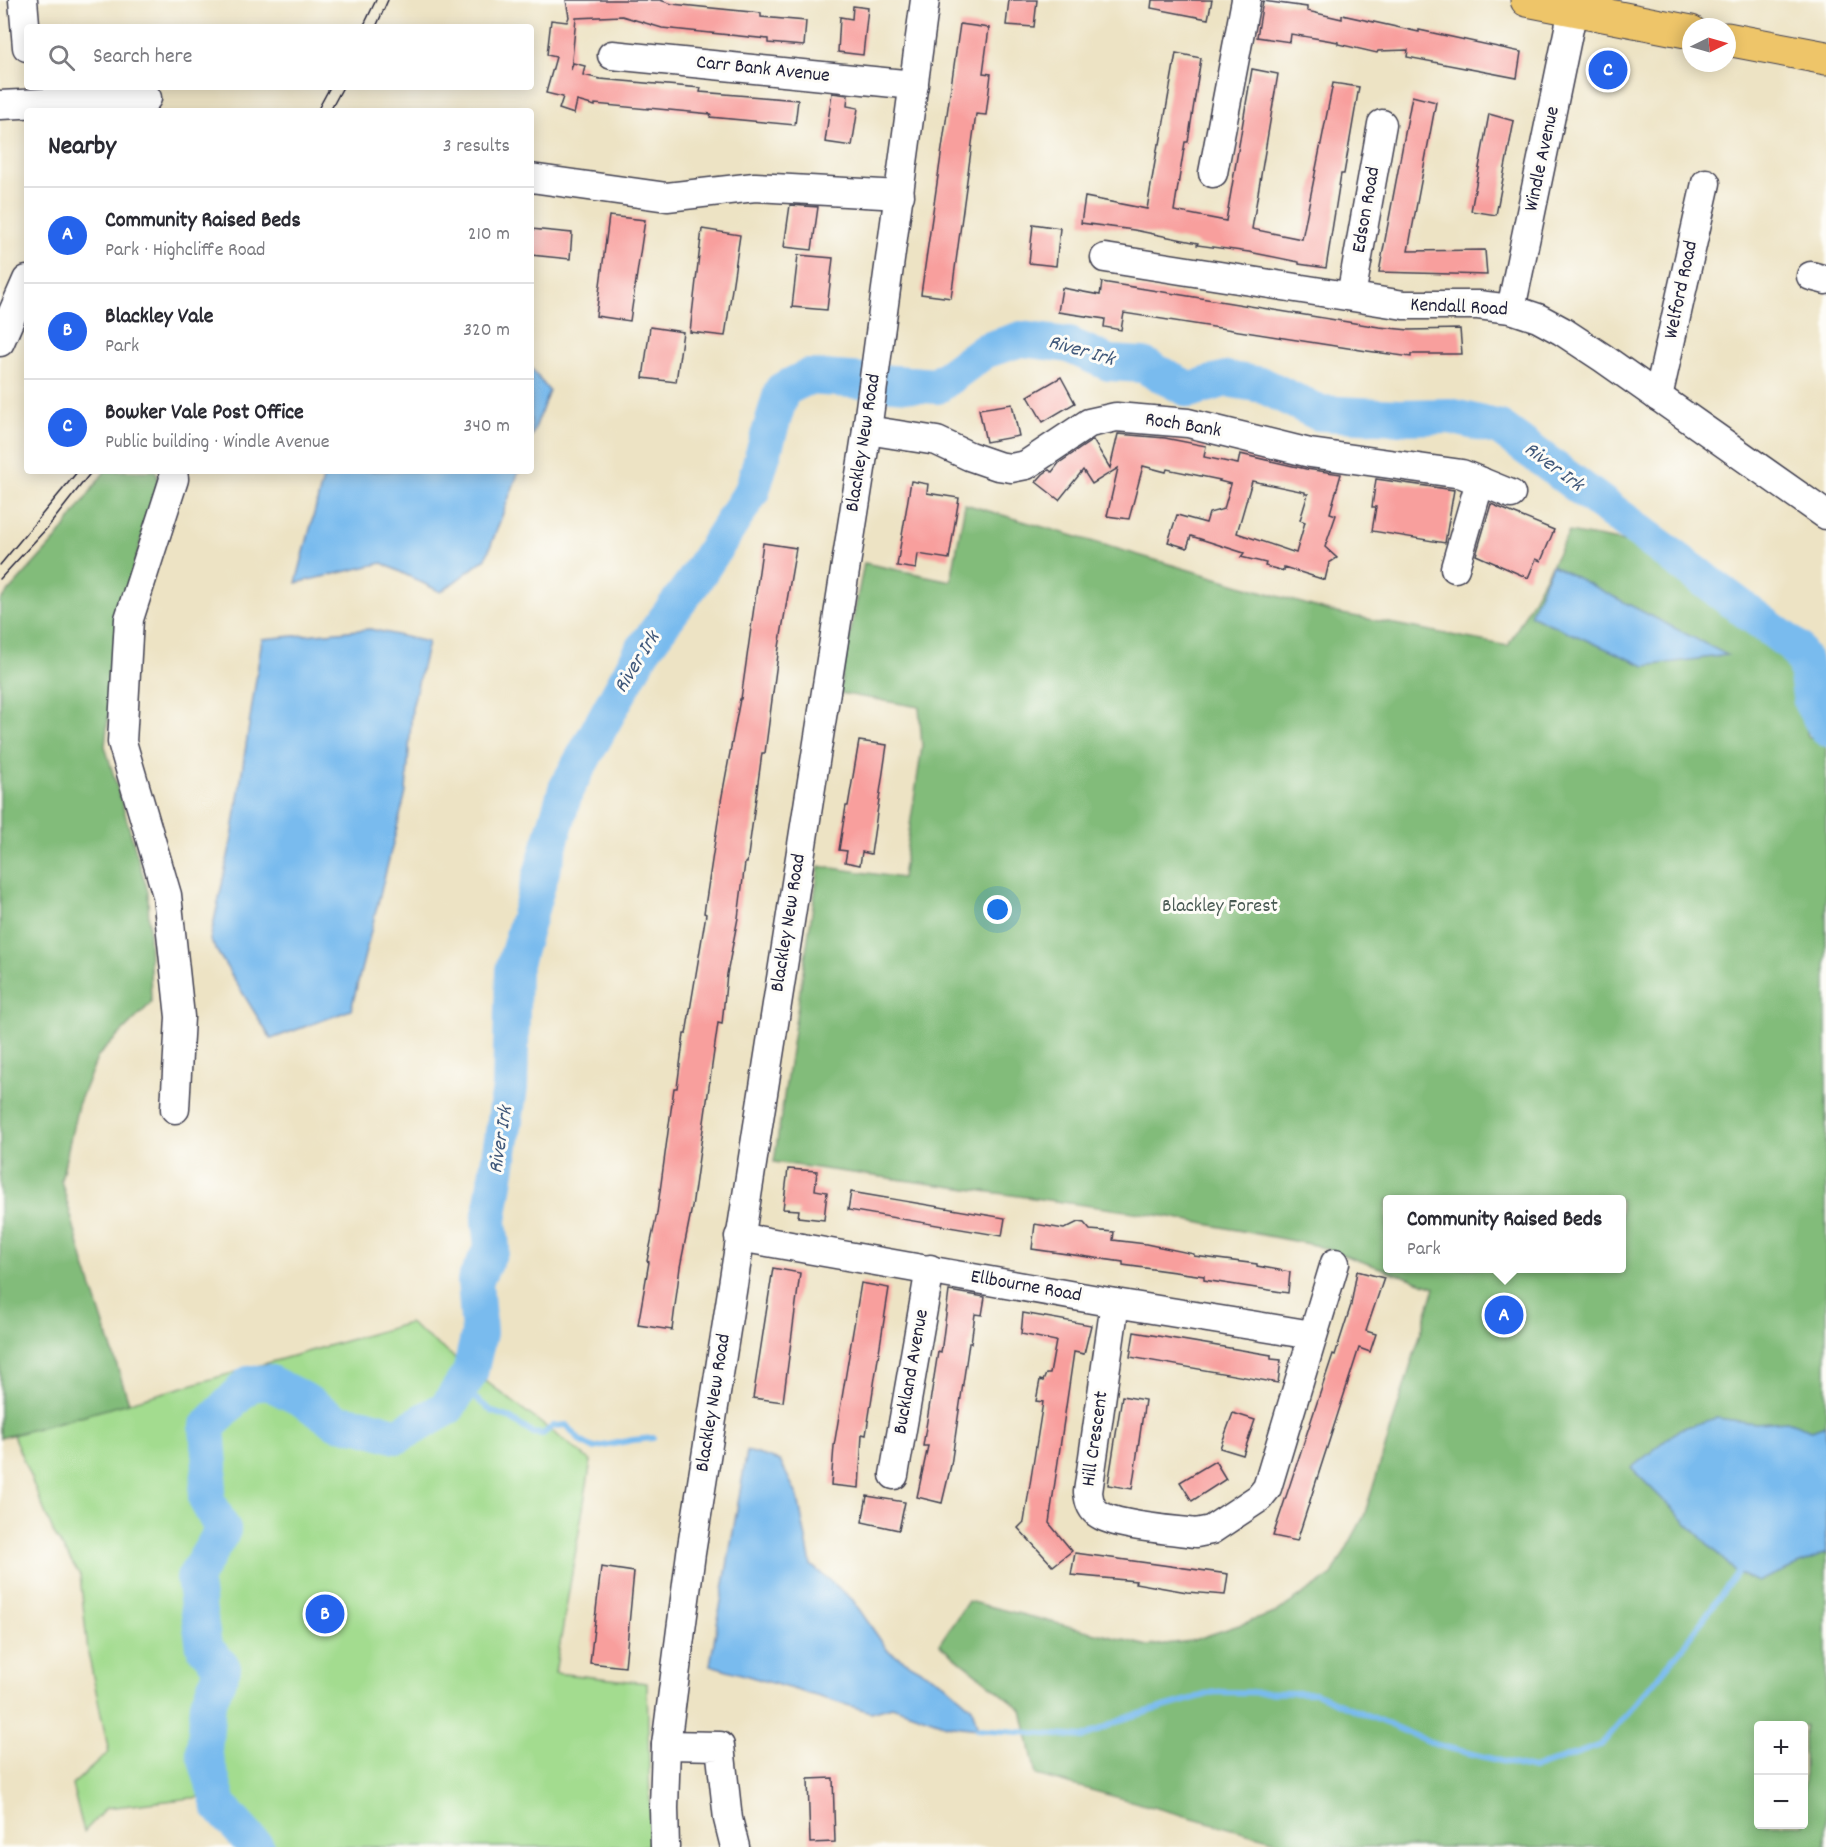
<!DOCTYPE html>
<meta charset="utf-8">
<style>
:root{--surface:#fff;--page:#f2f2f3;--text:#2b2b33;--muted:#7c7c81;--line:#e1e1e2;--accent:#2563eb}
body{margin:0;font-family:Dekko,sans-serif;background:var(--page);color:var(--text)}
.controls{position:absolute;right:18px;bottom:18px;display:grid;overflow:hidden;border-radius:6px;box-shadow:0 3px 15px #0003}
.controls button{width:54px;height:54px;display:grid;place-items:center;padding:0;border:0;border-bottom:2px solid var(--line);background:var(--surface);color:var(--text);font:30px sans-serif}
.compass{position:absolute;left:1682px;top:18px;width:54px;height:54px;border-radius:50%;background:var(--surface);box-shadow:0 3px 15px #0003;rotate:85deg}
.you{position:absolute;left:998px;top:910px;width:21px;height:21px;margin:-15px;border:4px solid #fff;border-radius:50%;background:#1a73e8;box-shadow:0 0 0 9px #1a73e833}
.badge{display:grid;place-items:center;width:39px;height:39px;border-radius:50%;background:var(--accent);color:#fff;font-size:20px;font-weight:700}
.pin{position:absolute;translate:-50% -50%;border:3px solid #fff;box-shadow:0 2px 6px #0006}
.popup{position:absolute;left:1383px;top:1195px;width:243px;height:78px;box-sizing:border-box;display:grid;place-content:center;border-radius:6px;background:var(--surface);filter:drop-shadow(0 2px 4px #0005);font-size:20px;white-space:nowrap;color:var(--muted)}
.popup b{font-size:22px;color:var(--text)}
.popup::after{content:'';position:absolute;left:50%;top:100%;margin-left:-12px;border:12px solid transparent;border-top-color:var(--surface)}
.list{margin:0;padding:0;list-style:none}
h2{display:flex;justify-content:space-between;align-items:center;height:78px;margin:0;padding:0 24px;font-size:26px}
h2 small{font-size:20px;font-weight:400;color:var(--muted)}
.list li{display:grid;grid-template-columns:39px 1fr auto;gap:18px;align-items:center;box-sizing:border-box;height:96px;padding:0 24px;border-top:2px solid var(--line)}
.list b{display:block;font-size:22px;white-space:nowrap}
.list p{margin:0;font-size:20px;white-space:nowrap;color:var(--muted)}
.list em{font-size:20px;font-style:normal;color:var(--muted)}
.icon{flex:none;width:33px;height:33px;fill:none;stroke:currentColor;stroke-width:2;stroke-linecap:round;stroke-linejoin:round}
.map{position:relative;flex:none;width:1826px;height:1847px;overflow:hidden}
.search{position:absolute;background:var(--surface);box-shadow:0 3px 15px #0003;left:24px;top:24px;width:510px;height:66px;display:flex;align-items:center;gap:15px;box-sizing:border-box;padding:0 21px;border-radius:6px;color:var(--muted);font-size:22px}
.panel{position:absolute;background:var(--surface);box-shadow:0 3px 15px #0003;left:24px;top:108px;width:510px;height:366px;border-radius:6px}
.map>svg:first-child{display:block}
.green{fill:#a3dc8f;stroke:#627f65;stroke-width:1.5}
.forest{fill:#82bc7a;stroke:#526f5a;stroke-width:1.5;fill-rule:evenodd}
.water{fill:#79bbee;stroke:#4e6e94;stroke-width:1.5}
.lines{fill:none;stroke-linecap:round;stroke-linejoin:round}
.stream{stroke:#79bbee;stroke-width:6}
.river{stroke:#79bbee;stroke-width:36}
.building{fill:#f89f9d;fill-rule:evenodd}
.minor-casing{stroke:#403f50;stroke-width:31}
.highway-casing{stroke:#403f50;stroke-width:35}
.minor{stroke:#fff;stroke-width:28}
.highway{stroke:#eec569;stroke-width:33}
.tram{stroke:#22223b;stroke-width:1.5}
.labels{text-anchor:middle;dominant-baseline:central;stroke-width:6;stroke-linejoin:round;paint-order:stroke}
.street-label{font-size:20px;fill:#22223b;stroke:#fdfcf7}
.park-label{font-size:20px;fill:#495a54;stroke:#fdfcf7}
.water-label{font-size:21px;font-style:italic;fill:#40587a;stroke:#fdfcf7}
</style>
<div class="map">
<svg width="1826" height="1847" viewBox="0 0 1826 1847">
<rect width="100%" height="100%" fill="#fdfcf7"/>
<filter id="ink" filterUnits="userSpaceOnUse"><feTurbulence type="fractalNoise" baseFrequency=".0167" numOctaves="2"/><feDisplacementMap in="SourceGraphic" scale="12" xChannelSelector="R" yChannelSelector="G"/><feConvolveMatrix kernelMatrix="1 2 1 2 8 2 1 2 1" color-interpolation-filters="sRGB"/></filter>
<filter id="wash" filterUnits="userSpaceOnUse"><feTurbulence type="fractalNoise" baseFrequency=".008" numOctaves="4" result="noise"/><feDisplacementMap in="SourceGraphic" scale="24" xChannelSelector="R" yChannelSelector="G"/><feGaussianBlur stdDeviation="1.35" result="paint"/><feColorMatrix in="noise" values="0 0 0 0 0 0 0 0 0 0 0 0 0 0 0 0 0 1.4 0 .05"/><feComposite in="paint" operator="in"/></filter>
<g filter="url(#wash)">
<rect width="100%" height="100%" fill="#ede3c4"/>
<polygon class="green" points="409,1323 591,1461 555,1673 647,1683 651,1847 263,1847 200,1797 106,1808 84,1832 72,1785 109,1752 88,1653 80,1575 54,1534 13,1435"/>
<g class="forest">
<polygon points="105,471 156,471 158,481 119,619 105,746 148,892 151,1003 98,1056 78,1105 61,1180 84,1263 129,1403 0,1438 0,601 58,537"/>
<path d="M 965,504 L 1332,612 L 1508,646 L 1569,532 L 1635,544 L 1717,602 L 1794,662 L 1808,737 L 1826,744 L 1826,1847 L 1298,1847 L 1036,1775 L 1022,1710 L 939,1644 L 968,1601 L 1148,1646 L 1191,1641 L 1275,1613 L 1332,1575 L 1364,1516 L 1435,1287 L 1314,1245 L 1170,1217 L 774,1162 L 819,866 L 902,878 L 922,747 L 919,707 L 839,693 L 864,563 L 951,581 ZM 1387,1200 L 1621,1200 L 1621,1268 L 1387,1268 ZM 1758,1726 L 1804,1726 L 1804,1824 L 1758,1824 Z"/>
</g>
<g class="water">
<polygon points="531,368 549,391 531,439"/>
<polygon points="325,471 519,471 486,558 441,592 382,563 296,583"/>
<polygon points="1552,565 1727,655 1645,666 1530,615"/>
<polygon points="370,629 428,642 412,708 406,792 351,1010 271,1039 210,940 232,838 262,639"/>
<polygon points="1716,1418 1756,1423 1787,1421 1811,1430 1826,1425 1826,1553 1757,1582 1737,1573 1631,1468 1680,1429"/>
<polygon points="747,1451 780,1461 798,1497 811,1565 852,1599 888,1651 944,1683 972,1708 978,1729 946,1725 892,1706 871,1712 710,1665"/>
</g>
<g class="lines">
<g class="stream">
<polyline points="461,1387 493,1412 508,1417 532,1433 543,1434 553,1426 567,1425 580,1441 593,1448 633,1440 653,1438"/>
<polyline points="978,1729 1083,1737 1126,1718 1215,1692 1315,1693 1437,1745 1533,1769 1601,1745 1680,1651 1737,1573"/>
</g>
<polyline class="river" points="256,1847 220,1807 204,1753 208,1703 223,1668 204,1647 194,1578 223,1530 206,1499 210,1466 207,1427 249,1384 268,1382 302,1399 337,1422 364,1426 397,1436 447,1408 470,1373 479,1333 475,1281 492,1247 489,1221 510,1088 513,970 566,789 642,651 694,581 752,491 782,390 808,377 937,386 984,351 1021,339 1069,345 1109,363 1143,365 1190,390 1226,379 1262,385 1319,413 1399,417 1450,416 1500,428 1795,647 1805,664 1811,702 1826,728"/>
</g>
<g id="blocks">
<g class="building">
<polygon points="566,0 660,0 672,4 761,13 761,17 806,21 804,46 768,43 768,39 662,28 622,16 576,18 571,70 573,63 585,66 583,75 600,79 701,88 700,92 798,100 795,125 710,117 711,114 648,108 648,109 595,104 595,106 577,101 574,114 559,109 563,97 546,93 556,57 547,55 551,20 567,22 569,17"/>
<polygon points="1009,0 1037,0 1034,27 1006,25"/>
<polygon points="1152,0 1212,0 1208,19 1151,8"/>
<polygon points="1263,1 1307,7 1307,11 1342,19 1342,15 1419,32 1419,30 1521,52 1517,78 1407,57 1408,50 1378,51 1377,53 1338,44 1338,42 1291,34 1290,42 1257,37"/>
<polygon points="853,6 868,8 863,55 838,52 840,17 852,19"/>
<polygon points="960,24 989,28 983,73 991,74 986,115 976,114 951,298 921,294"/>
<polygon points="1176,53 1201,58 1188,142 1185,142 1174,211 1226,221 1252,69 1278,74 1252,229 1302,239 1333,83 1359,87 1344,174 1341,174 1326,268 1299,264 1299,262 1249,252 1197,245 1198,243 1134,230 1081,223 1085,197 1147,209 1158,144 1160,144"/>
<polygon points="832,93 848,95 847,106 858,108 852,146 825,142"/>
<polygon points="1412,96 1436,102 1408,251 1485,250 1487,275 1379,272"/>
<polygon points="1489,114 1514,121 1496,215 1471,211"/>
<polygon points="790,205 818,207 812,250 784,247"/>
<polygon points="609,216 645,220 630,321 596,316"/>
<polygon points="1033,224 1060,228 1056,266 1029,263"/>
<polygon points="531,229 572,233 570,259 531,255"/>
<polygon points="702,229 740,235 725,336 690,332"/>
<polygon points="798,255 833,258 827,310 792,307"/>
<polygon points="1102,282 1379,327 1409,330 1460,329 1462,354 1411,354 1411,357 1367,351 1124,313 1121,330 1104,327 1105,319 1058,312 1062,288 1100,295"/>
<polygon points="650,327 683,332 676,382 643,378"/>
<polygon points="1061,377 1075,403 1043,422 1028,396"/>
<polygon points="1012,404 1019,436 986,442 979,409"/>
<path d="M 1118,434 L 1165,438 L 1206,446 L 1204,457 L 1238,464 L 1240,454 L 1306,469 L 1341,474 L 1330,513 L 1336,515 L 1325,547 L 1337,558 L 1329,563 L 1325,580 L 1284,567 L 1284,571 L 1265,566 L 1266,563 L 1241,557 L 1244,553 L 1191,536 L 1187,548 L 1168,542 L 1177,515 L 1206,523 L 1209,513 L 1224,509 L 1231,484 L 1219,481 L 1220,480 L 1167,469 L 1166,472 L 1143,466 L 1129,519 L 1107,516 L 1118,468 L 1092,484 L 1083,470 L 1059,500 L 1036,482 L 1043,474 L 1049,470 L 1052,472 L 1059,463 L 1093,440 L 1110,468 ZM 1252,481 L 1305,492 L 1305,494 L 1308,494 L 1300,520 L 1305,522 L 1296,553 L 1237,533 Z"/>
<polygon points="1376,479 1454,490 1445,543 1372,531 1376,507 1372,507"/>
<polygon points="911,481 928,484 927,493 959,498 949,559 918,554 916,569 897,566"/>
<polygon points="1491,504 1554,530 1541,561 1536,559 1528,578 1476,555"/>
<polygon points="763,543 796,548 779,647 765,753 762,753 747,863 745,863 738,918 727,974 722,1024 718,1023 692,1207 680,1267 672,1330 638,1325 649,1262 647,1261 657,1213 674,1088 677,1088 684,1034 686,1034 706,914 704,913 721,801 740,699 741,699"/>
<polygon points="859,741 887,745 871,854 862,852 860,865 845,862 847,851 839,850 846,806 848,806"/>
<polygon points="788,1169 817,1171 815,1190 827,1192 824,1220 798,1217 799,1210 783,1209"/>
<polygon points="851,1192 1005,1218 1002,1236 848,1210"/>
<polygon points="1078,1222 1084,1223 1090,1230 1114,1232 1113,1240 1146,1244 1194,1254 1194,1256 1257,1264 1257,1266 1290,1272 1288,1293 1204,1280 1204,1276 1123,1265 1123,1262 1032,1249 1035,1224 1064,1229"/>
<polygon points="773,1268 800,1273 783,1402 753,1398"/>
<polygon points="1357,1271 1384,1278 1366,1331 1376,1334 1370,1352 1359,1348 1297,1541 1273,1536 1333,1354 1335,1355 1351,1305"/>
<polygon points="861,1283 889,1288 866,1435 862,1434 859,1488 831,1485 834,1446"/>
<polygon points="949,1291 985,1297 982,1315 975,1314 971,1343 969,1343 951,1465 942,1503 917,1497 928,1446 923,1446 938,1352 941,1353"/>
<polygon points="1023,1313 1091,1325 1084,1354 1074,1352 1049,1523 1072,1551 1053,1566 1018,1528 1024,1522 1043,1402 1036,1401 1040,1380 1043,1381 1046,1374 1050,1374 1056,1341 1021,1334"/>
<polygon points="1134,1332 1271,1355 1271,1359 1281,1360 1278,1383 1130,1357"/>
<polygon points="1122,1396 1145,1400 1132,1489 1108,1485"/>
<polygon points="1233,1413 1255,1420 1243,1455 1220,1448"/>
<polygon points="1215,1461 1226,1479 1192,1501 1180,1482"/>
<polygon points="867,1496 905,1502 899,1530 862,1522"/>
<polygon points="1075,1553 1228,1574 1225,1595 1187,1592 1135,1583 1136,1581 1071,1575"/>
<polygon points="601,1567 634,1572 625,1667 590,1663"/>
<polygon points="833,1778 835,1842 810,1843 808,1779"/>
</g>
</g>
</g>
<g filter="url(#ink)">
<use href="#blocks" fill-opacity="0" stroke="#403f50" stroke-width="1.5"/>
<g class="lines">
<defs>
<g id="minor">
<polyline points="23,0 27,47"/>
<polyline points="612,55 914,85"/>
<polyline points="0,105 147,98"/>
<polyline points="1213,173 1246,0"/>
<polyline points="531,178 667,197 755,187 900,195"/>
<polyline points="1105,258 1404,305 1478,305 1511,309 1538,318 1562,331 1603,358 1826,515"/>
<polyline points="1811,276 1826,280"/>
<polyline points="1351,296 1382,124"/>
<polyline points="1511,309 1573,9"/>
<polyline points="0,342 27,280"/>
<polyline points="1658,397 1706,183"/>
<polyline points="867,430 937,441 969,456 998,466 1011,468 1026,465 1089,423 1116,417 1188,423 1310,453 1462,474 1511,494"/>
<polyline points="173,471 174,479 129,619 122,742 167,895 180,1017 175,1109"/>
<polyline points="1455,568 1480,481"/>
<polyline points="739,1237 1115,1303 1312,1335"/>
<path d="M 1115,1303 L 1088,1492 C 1089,1500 1090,1507 1097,1513 C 1113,1526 1173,1530 1196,1533 L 1211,1530 L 1259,1498 L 1267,1488 L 1335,1263"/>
<polyline points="894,1475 930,1269"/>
<polyline points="666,1745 720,1746 728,1819 735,1847"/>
<polyline points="665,1847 664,1808 666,1745 691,1553 867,430 925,0"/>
</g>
<g id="highway">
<polyline points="1527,0 1691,32"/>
<polyline points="1727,39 1826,58"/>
</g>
</defs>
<use href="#minor" class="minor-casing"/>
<use href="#highway" class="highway-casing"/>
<use href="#minor" class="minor"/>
<use href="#highway" class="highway"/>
<g class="tram">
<polyline points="363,27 376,0"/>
<polyline points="376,27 388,0"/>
<polyline points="317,111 330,87"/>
<polyline points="330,111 343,87"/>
<polyline points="0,565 78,471"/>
<polyline points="0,579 48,527 92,471"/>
</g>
</g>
</g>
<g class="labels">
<g class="street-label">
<text transform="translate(763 70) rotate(6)">Carr Bank Avenue</text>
<text transform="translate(1543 159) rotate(-78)">Windle Avenue</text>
<text transform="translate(1367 210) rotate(-80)">Edson Road</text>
<text transform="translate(1682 290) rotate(-78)">Welford Road</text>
<text transform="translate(1459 308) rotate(3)">Kendall Road</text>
<text transform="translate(1183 426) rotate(9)">Roch Bank</text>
<text transform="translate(864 443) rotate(-81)">Blackley New Road</text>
<text transform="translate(789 923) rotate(-81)">Blackley New Road</text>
<text transform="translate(1026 1287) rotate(10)">Ellbourne Road</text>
<text transform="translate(912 1372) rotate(-80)">Buckland Avenue</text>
<text transform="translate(714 1403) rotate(-81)">Blackley New Road</text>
<text transform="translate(1096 1439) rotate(-82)">Hill Crescent</text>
</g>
<g class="park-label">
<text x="1220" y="907">Blackley Forest</text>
</g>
<g class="water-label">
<text transform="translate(1081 352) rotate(16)">River Irk</text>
<text transform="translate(1553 468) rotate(37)">River Irk</text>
<text transform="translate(638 663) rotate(-58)">River Irk</text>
<text transform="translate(502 1140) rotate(-81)">River Irk</text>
</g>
</g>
</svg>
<div class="controls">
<button>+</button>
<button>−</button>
</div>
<svg class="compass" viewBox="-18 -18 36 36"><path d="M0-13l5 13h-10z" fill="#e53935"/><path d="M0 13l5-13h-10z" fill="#7c7c81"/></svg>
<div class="you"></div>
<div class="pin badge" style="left:1504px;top:1315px">A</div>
<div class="popup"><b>Community Raised Beds</b>Park</div>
<div class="pin badge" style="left:325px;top:1614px">B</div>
<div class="pin badge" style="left:1608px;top:70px">C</div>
<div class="search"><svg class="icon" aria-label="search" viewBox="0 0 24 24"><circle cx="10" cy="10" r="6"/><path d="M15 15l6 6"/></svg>Search here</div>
<section class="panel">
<h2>Nearby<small>3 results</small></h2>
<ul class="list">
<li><span class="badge">A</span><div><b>Community Raised Beds</b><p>Park · Highcliffe Road</p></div><em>210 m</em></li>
<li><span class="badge">B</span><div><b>Blackley Vale</b><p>Park</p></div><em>320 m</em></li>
<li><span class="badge">C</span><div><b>Bowker Vale Post Office</b><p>Public building · Windle Avenue</p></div><em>340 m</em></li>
</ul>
</section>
</div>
